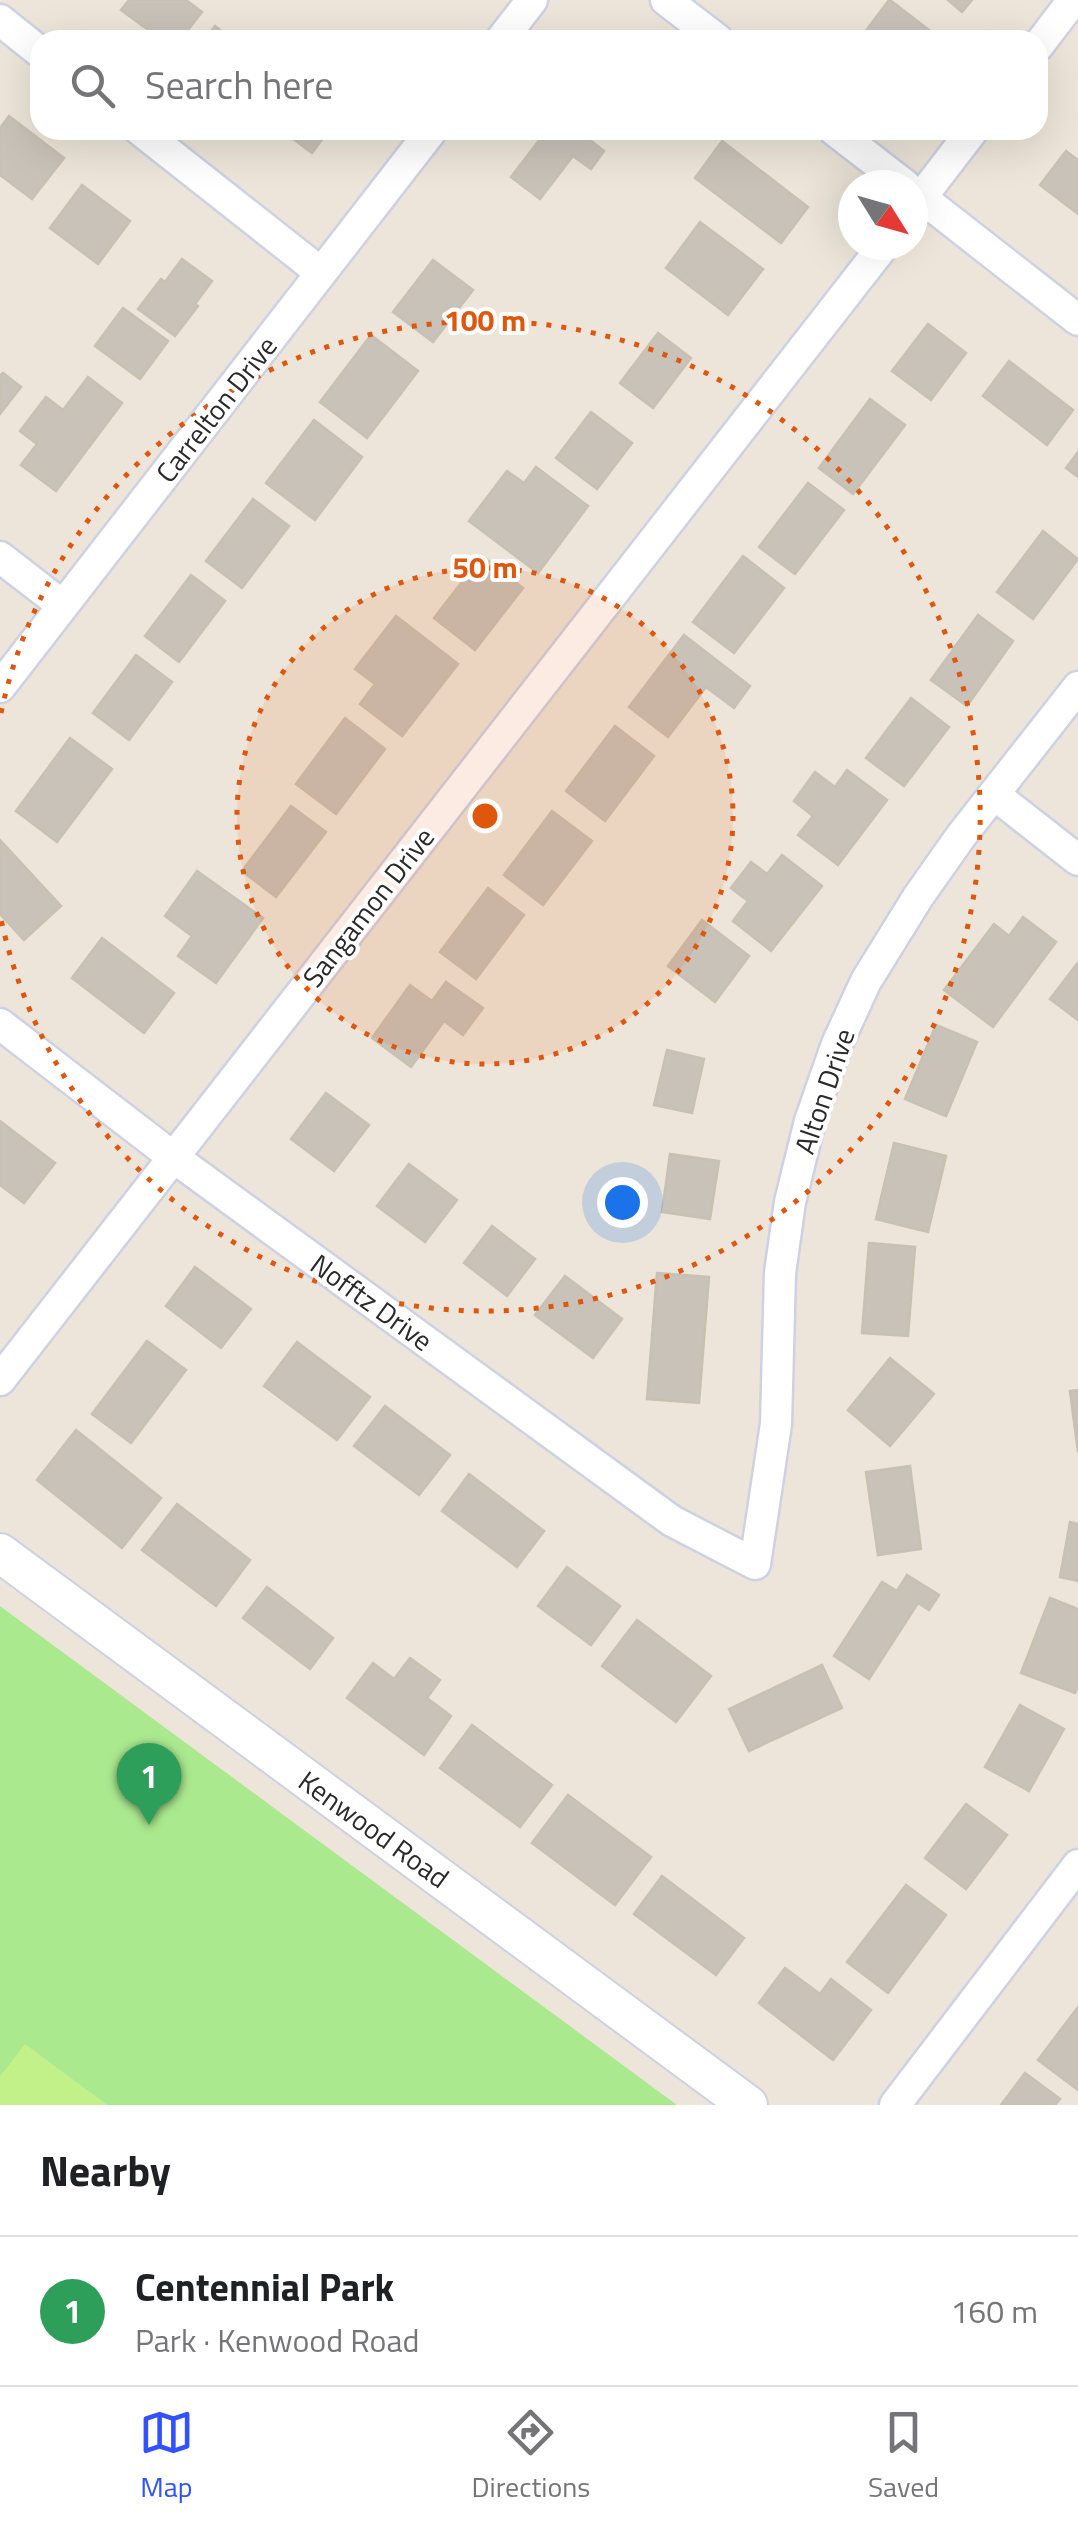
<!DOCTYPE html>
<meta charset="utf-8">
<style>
:root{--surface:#fff;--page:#f2f2f2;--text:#202124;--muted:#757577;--line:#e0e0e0;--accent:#3352ff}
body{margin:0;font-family:"Titillium Web",sans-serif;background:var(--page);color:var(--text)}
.compass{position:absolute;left:838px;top:170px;width:90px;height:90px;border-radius:50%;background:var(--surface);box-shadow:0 10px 40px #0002;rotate:127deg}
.you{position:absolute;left:622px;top:1202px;width:35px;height:35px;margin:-25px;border:8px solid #fff;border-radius:50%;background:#1a73e8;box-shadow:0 0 0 15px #1a73e833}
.badge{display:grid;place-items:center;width:65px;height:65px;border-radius:50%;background:var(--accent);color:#fff;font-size:32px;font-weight:700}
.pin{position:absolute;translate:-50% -82px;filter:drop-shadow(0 2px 5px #0008)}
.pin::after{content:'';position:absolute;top:52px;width:35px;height:30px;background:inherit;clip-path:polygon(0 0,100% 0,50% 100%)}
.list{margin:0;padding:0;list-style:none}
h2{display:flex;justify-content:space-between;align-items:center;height:130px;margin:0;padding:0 40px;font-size:42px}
h2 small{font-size:32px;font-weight:400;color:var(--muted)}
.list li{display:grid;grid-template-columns:65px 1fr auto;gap:30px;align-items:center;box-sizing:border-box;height:150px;padding:0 40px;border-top:2px solid var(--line)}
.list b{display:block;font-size:38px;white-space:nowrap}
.list p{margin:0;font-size:32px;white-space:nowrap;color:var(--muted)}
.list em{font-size:32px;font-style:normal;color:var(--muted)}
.icon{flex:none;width:55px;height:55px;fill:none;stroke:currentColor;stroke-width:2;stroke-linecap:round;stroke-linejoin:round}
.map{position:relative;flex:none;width:1078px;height:2105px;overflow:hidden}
.search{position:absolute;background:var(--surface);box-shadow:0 10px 40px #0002;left:30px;right:30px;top:30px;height:110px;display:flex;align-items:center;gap:25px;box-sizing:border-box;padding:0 35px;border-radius:30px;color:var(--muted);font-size:38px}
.sheet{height:280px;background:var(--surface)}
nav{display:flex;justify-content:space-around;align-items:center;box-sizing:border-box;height:140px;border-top:2px solid var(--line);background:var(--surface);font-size:28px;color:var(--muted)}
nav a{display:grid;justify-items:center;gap:5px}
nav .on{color:var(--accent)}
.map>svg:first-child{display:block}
.green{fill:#abe98f}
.pitch{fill:#c2f18a}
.building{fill:#c8c2b9;stroke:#c8c1b2;stroke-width:2.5}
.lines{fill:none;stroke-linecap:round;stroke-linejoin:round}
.minor-casing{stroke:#ced1e3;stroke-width:35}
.tertiary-casing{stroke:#ced1e3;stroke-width:42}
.minor{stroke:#fff;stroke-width:30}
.tertiary{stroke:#fff;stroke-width:38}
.ring{fill:none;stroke:#de570d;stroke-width:5;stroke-dasharray:5 10}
.labels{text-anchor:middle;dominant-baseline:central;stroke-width:8;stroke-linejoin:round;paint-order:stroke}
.street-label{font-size:28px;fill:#292929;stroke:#fff}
.centre{fill:#de570d;stroke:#fff;stroke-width:5}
.ring-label{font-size:30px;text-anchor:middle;font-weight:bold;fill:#de570d;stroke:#fff;stroke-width:8;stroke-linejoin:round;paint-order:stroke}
</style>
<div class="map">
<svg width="1078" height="2105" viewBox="0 0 1078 2105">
<rect width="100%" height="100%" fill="#ede5d9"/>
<polygon class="green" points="0,1606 677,2105 107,2105 25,2045 0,2077"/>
<polygon class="pitch" points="25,2044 107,2105 0,2105 0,2077"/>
<g class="building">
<polygon points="129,0 186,0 202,12 180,40 162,40 121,10"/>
<polygon points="889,0 890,0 942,40 859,40"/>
<polygon points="948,0 972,0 962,12"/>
<polygon points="215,26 233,40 205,40"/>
<polygon points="9,116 64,158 32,199 0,175 0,128"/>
<polygon points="281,130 329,130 312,153"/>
<polygon points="547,130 577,130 604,151 591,169 573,156 540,199 511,177"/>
<polygon points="722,141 808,207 781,243 695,178"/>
<polygon points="1066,151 1078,160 1078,214 1040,185"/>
<polygon points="82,185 130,221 98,264 50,228"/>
<polygon points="700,222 763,269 728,315 666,268"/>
<polygon points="182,259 212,281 195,304 198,306 175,336 138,309 161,279 165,282"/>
<polygon points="433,260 473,290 433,342 393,312"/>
<polygon points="123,308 168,341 140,379 95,346"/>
<polygon points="928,324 966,353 931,400 892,371"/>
<polygon points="658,333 691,358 653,408 620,383"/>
<polygon points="371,335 418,371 367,438 320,402"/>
<polygon points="1009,361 1073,410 1047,445 983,396"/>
<polygon points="3,373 21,387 0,414 0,376"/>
<polygon points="88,377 122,403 56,491 21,465 37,444 20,431 46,397 63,410"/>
<polygon points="870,399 905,425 853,494 819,468"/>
<polygon points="591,412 632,443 597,489 556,458"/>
<polygon points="314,420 362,457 315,520 266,483"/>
<polygon points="1078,452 1078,477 1066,468"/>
<polygon points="536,467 588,506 538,573 469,521 507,471 524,483"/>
<polygon points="808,483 844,510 795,574 759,547"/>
<polygon points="253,499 289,526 242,588 206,561"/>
<polygon points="1043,531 1078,559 1033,619 997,592"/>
<polygon points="482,556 523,588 475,650 434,618"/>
<polygon points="743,556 784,588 734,653 693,622"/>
<polygon points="191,575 225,601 179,662 145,636"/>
<polygon points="978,615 1013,641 967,706 931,680"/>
<polygon points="396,616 458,664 402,736 360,704 375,684 355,669"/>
<polygon points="684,635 750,686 734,708 706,687 668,737 629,707"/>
<polygon points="136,655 172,682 129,740 93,713"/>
<polygon points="911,698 949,727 904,786 866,758"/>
<polygon points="345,718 385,749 336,814 296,784"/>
<polygon points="615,726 654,756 605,821 566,791"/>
<polygon points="70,738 112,769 57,842 16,811"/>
<polygon points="847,770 887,800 838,865 798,835 813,816 794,801 815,772 835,787"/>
<polygon points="291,806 326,832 276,897 242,871"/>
<polygon points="552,811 592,841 543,905 504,875"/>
<polygon points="0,840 61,906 24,940 0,914"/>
<polygon points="782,855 822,886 771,951 733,921 748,901 731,888 751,862 767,874"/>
<polygon points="197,871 263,918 216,983 178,956 192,936 165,916"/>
<polygon points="488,888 524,915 476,979 440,952"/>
<polygon points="1023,917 1056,942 993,1027 944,990 994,924 1009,936"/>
<polygon points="702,920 749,956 715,1002 668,966"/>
<polygon points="102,938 174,993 144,1033 72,978"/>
<polygon points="1077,964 1078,965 1078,1020 1050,999"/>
<polygon points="446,982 483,1008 463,1035 444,1021 411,1067 372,1038 410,985 432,1001"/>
<polygon points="936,1025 977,1042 946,1116 905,1099"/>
<polygon points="667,1050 704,1059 692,1113 654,1105"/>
<polygon points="326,1093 369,1125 334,1171 291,1139"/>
<polygon points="0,1121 55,1163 24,1203 0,1185"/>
<polygon points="894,1143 946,1156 928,1232 876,1219"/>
<polygon points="670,1154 719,1161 710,1219 662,1212"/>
<polygon points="409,1164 457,1200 425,1242 377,1206"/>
<polygon points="492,1226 535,1259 507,1296 464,1263"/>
<polygon points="869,1243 915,1247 908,1336 862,1333"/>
<polygon points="195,1267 251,1309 221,1348 166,1306"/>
<polygon points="657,1273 709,1277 699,1403 647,1399"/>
<polygon points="565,1276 622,1319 593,1358 535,1315"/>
<polygon points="147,1341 186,1370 131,1443 92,1414"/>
<polygon points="297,1342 370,1397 337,1440 264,1386"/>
<polygon points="890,1358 934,1394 890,1446 848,1410"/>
<polygon points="1078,1390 1078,1452 1070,1391"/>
<polygon points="385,1406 450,1455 419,1495 354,1446"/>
<polygon points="76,1430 161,1498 122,1548 37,1480"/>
<polygon points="910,1466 921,1549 878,1555 866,1472"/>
<polygon points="469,1474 544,1531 517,1567 442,1511"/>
<polygon points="177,1504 250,1560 216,1606 142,1550"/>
<polygon points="1070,1522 1078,1524 1078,1581 1060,1577"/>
<polygon points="567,1567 620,1606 591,1645 538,1606"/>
<polygon points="907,1575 939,1595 929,1610 918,1603 869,1679 834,1656 882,1582 897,1591"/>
<polygon points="267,1587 333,1638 310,1669 243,1618"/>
<polygon points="1050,1598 1078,1609 1078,1686 1075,1693 1021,1673"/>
<polygon points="637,1620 711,1676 676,1722 602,1666"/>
<polygon points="410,1658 440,1680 427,1698 451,1716 424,1755 347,1698 373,1663 394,1679"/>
<polygon points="822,1665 842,1708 749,1751 729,1709"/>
<polygon points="1020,1705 1064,1729 1029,1791 985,1767"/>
<polygon points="472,1725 552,1785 520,1827 440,1768"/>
<polygon points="568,1795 651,1857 615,1905 532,1843"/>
<polygon points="966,1804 1007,1835 966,1889 925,1858"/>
<polygon points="662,1876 744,1938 716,1975 634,1914"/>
<polygon points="906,1885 946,1915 888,1993 847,1962"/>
<polygon points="785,1968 820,1994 831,1979 871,2010 833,2060 759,2003"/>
<polygon points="1078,2007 1078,2090 1038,2060"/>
<polygon points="1025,2073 1060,2099 1055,2105 1001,2105"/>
</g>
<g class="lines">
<defs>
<g id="minor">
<polyline points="666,0 718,40"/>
<polyline points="0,20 40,52"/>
<polyline points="501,40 532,0"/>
<polyline points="1038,46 1073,0"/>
<polyline points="140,130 320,272"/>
<polyline points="834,130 905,185"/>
<polyline points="913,191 1078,320"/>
<polyline points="913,208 973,130"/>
<polyline points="0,557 62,605"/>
<polyline points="0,687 432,130"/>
<polyline points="995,795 1078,860"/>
<polyline points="0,1024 173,1157 672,1521 755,1564 776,1424 780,1273 790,1202 810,1121 837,1044 866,981 918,897 961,836 1078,687"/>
<polyline points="0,1380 884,245"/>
<polyline points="895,2105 1078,1865"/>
</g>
<polyline id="tertiary" points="0,1553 748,2105"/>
</defs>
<use href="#minor" class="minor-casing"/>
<use href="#tertiary" class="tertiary-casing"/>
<use href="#minor" class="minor"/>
<use href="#tertiary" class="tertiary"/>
</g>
<circle cx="485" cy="816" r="248" fill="#de570d" fill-opacity=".12"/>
<g class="ring">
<circle cx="485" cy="816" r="248"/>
<path d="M1 713A495 495 0 1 1 1 919"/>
</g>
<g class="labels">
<g class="street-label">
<text transform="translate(216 409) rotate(-52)">Carrelton Drive</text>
<text transform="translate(368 907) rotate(-52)">Sangamon Drive</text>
<text transform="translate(824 1091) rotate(-71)">Alton Drive</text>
<text transform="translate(372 1302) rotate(36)">Nofftz Drive</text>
<text transform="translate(374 1829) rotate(36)">Kenwood Road</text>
</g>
</g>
<circle cx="485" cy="816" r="15" class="centre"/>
<g class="ring-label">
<text x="485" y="331">100 m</text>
<text x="485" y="578">50 m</text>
</g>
</svg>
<svg class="compass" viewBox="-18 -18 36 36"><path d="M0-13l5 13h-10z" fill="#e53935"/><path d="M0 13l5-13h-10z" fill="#757577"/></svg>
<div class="you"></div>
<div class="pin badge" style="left:149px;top:1825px;background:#2e9e5b">1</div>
<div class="search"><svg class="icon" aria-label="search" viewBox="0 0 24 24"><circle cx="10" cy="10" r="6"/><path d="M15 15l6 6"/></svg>Search here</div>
</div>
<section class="sheet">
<h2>Nearby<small></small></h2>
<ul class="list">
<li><span class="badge" style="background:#2e9e5b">1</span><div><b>Centennial Park</b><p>Park · Kenwood Road</p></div><em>160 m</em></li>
</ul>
</section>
<nav>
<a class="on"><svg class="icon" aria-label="map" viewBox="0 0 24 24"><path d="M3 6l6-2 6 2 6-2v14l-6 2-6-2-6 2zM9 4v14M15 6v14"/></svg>Map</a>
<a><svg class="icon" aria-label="directions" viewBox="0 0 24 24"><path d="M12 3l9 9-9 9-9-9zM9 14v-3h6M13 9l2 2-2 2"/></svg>Directions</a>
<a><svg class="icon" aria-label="saved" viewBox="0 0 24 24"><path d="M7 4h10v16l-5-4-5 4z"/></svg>Saved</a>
</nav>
